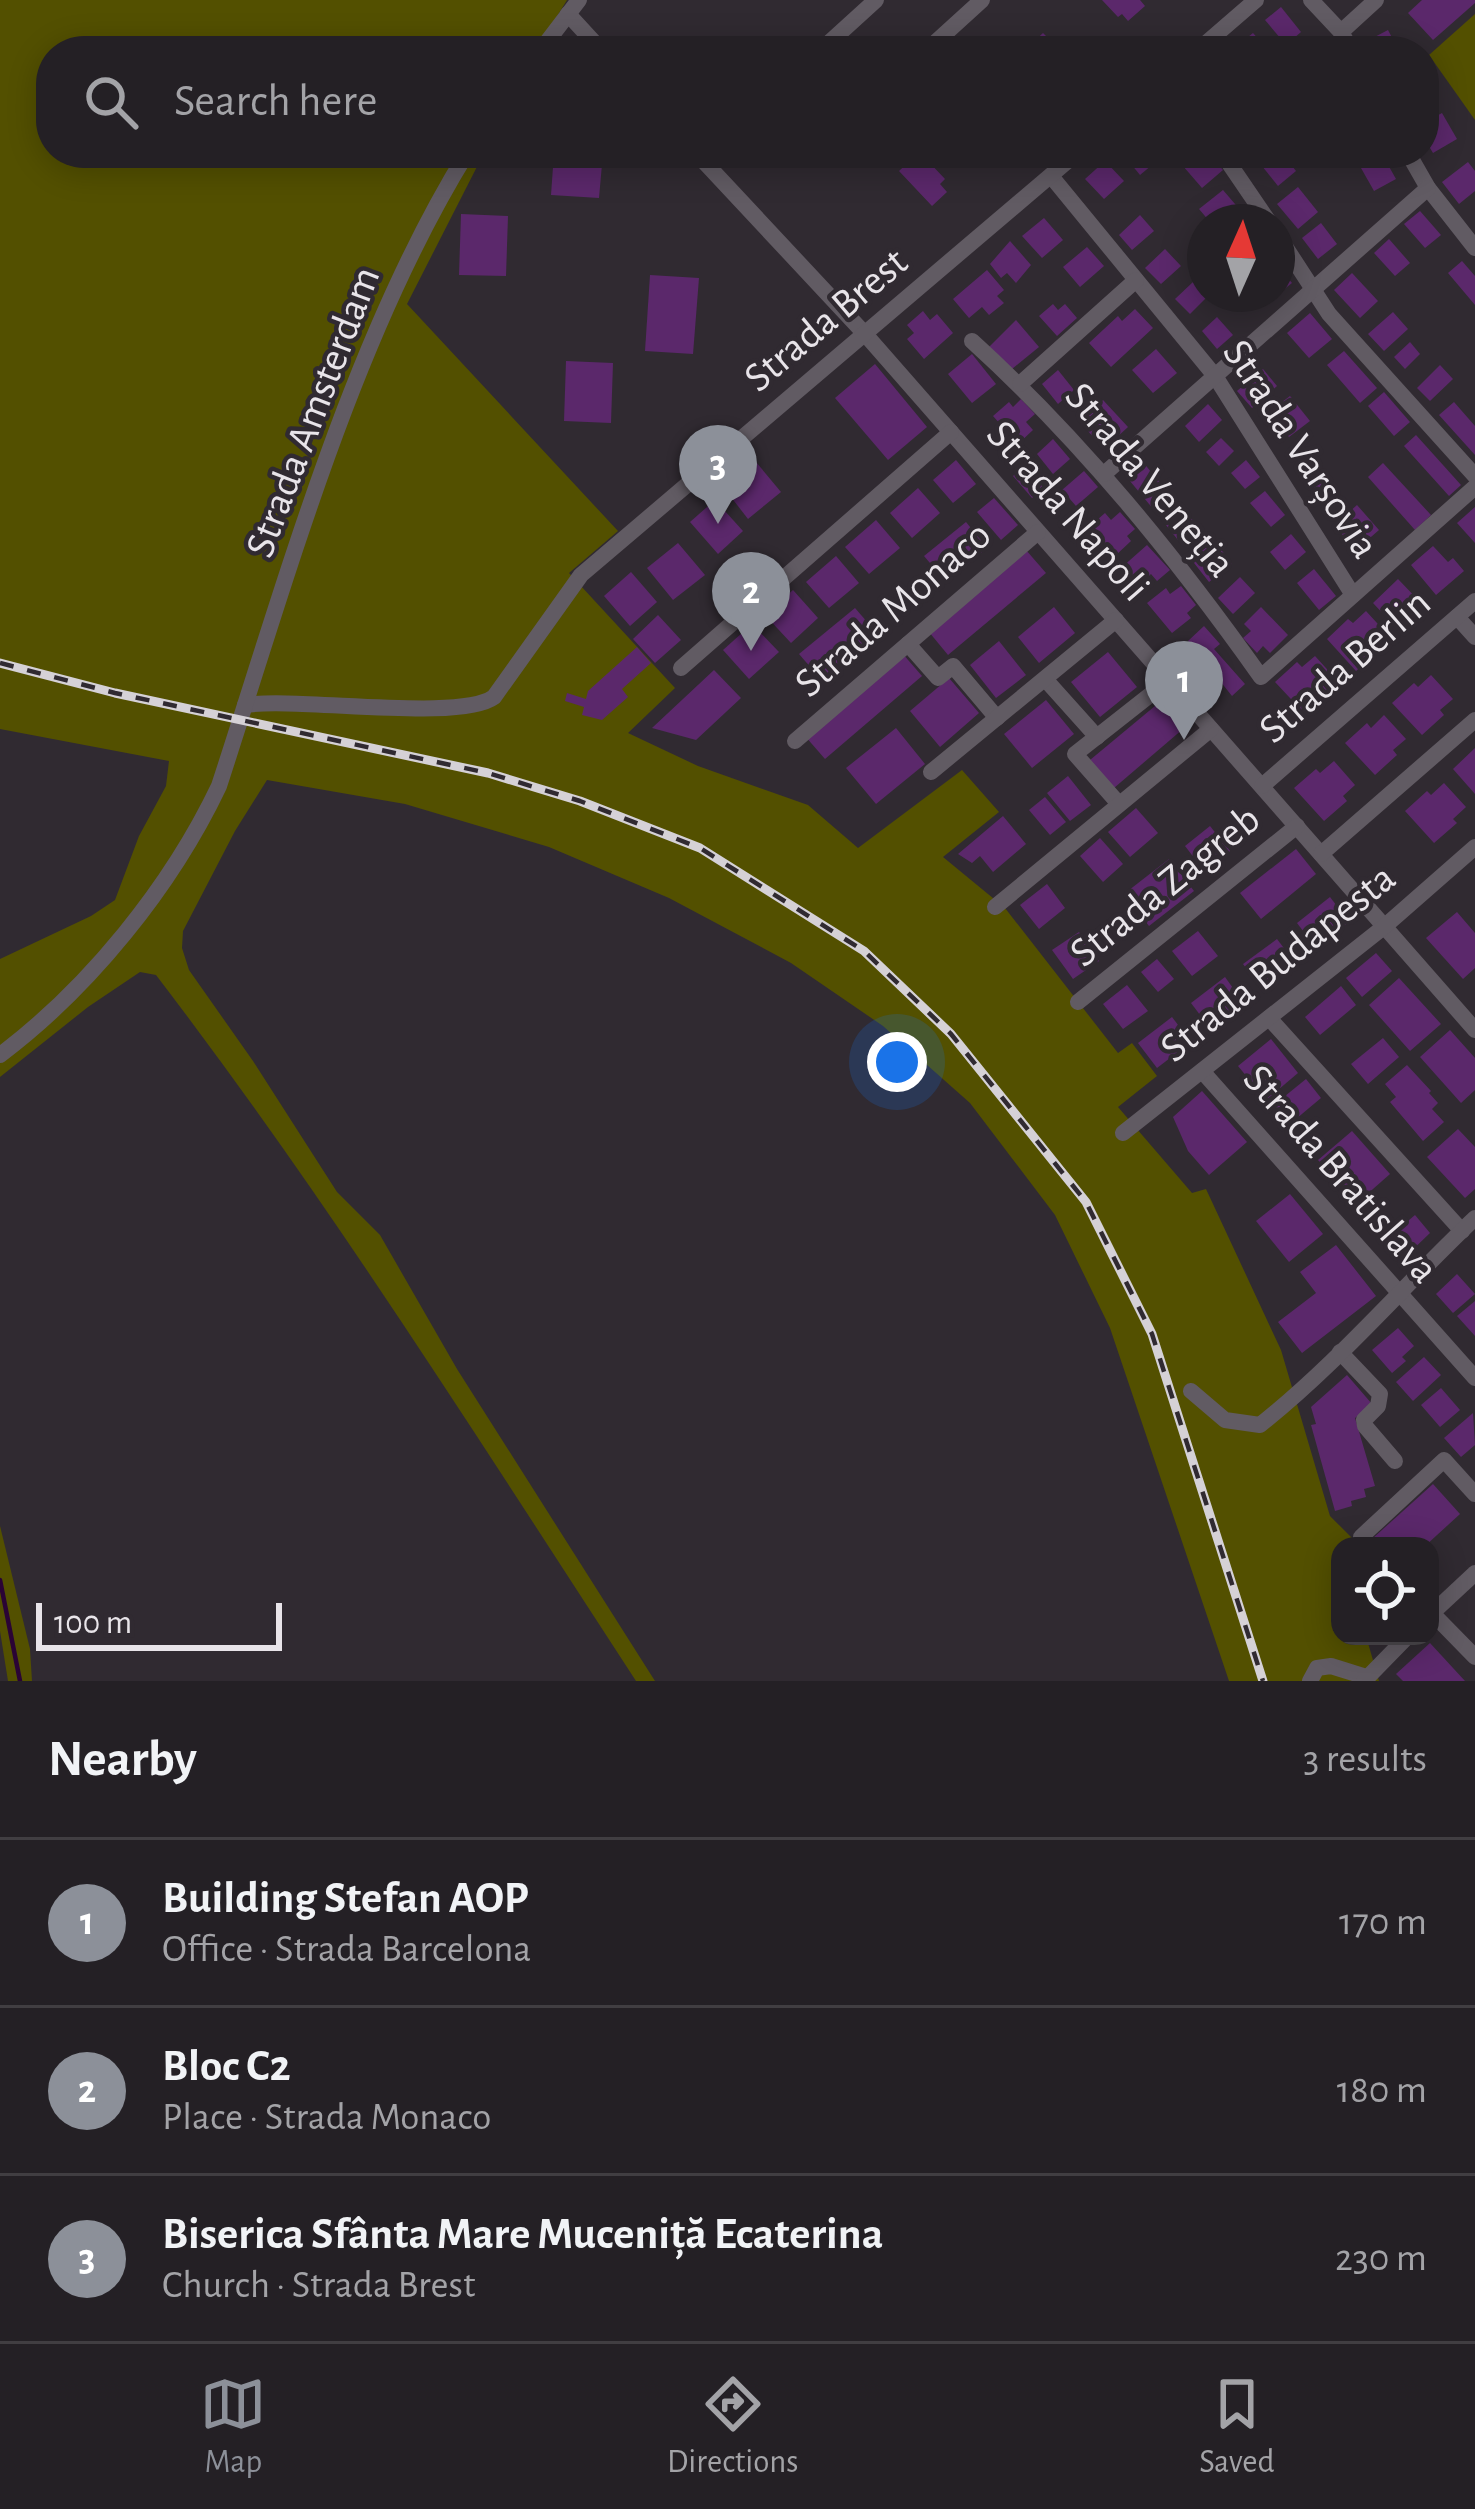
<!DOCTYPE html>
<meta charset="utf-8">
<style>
:root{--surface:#242025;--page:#302d32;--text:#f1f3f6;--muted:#a3a3a7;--line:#413e42;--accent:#8c9099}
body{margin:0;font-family:"Alegreya Sans",sans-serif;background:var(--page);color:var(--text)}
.controls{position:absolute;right:36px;bottom:36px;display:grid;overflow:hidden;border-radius:24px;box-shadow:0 6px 30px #0003}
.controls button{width:108px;height:108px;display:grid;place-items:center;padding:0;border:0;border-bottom:3px solid var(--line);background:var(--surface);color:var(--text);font:60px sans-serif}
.compass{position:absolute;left:1187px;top:204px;width:108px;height:108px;border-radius:50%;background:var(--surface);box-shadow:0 6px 30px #0003;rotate:3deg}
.scale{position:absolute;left:36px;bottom:30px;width:246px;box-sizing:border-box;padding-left:12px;border:6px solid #e8e4e9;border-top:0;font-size:33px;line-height:42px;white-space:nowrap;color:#e8e4e9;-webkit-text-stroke:9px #302a31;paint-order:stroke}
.you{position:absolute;left:897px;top:1062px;width:42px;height:42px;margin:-30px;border:9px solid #fff;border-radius:50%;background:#1a73e8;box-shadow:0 0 0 18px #1a73e833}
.badge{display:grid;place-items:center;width:78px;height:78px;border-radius:50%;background:var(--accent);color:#fff;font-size:39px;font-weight:700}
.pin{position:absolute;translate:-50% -99px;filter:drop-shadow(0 3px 6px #0008)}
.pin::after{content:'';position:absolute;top:63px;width:42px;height:36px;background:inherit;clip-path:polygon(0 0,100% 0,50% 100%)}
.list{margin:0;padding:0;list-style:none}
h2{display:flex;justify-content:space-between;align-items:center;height:156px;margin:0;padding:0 48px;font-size:51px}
h2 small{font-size:39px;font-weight:400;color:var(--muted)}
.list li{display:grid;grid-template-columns:78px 1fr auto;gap:36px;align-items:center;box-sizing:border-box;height:168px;padding:0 48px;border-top:3px solid var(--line)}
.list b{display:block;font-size:45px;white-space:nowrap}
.list p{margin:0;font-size:39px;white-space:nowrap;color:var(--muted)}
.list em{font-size:39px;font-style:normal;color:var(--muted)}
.icon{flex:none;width:66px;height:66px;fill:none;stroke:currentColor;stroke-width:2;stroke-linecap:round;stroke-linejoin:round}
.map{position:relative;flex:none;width:1475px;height:1681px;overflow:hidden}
.search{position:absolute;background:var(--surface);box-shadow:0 6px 30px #0003;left:36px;right:36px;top:36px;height:132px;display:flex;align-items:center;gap:30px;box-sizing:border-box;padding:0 42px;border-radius:48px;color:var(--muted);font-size:45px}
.sheet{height:660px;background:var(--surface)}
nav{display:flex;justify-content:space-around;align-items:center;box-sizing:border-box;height:168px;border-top:3px solid var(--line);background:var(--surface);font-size:33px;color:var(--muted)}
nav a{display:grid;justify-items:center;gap:6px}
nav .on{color:var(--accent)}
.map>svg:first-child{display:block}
.green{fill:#535000}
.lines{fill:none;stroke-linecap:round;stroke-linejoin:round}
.stream{stroke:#2a0335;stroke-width:4.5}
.building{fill:#5b286b}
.minor{stroke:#615b63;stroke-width:16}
.rail-casing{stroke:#d5d1d6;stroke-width:9}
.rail{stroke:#302a31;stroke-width:4.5;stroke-dasharray:14;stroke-linecap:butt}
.labels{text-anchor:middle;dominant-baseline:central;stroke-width:9;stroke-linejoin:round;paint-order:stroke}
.street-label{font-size:42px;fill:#e8e4e9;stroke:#302a31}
</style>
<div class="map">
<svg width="1475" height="1681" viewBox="0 0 1475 1681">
<rect width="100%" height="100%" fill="#302a31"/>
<g class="green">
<path d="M 0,0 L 567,0 L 536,51 L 51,51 L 51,153 L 484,153 L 407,304 L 618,531 L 569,573 L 675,688 L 628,733 L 698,766 L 808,805 L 858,848 L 962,770 L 999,812 L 943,857 L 1005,908 L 1118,1053 L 1132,1043 L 1157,1076 L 1118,1107 L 1192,1193 L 1206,1189 L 1281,1350 L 1330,1516 L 1360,1546 L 1340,1546 L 1340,1636 L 1366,1636 L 1379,1681 L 1229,1681 L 1110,1328 L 1055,1215 L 970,1103 L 883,1026 L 791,963 L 669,898 L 549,847 L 405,804 L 267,780 L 235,831 L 183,931 L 182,948 L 189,970 L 253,1061 L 337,1192 L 380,1235 L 457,1369 L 655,1681 L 636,1681 C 480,1442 329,1201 156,975 L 140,972 L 88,1007 L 0,1077 L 0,959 L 91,916 L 115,900 L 139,836 L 166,786 L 169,761 L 0,729 Z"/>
<polygon points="1475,14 1475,120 1429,55"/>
<polygon points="0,1526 30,1649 32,1681 8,1681 0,1631"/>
</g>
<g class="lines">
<polyline class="stream" points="0,1580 20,1681"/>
</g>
<g class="building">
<polygon points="1102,0 1140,0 1145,6 1128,21 1122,14 1118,17"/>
<polygon points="1422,0 1475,0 1475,3 1433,40 1408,13"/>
<polygon points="1281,7 1301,32 1286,45 1265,20"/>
<polygon points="1388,30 1399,51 1370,51 1365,42"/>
<polygon points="1043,33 1051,41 1055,37 1068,51 1030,51 1027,48"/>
<polygon points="1253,33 1267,49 1231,51"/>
<polygon points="856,37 862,43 866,39 878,51 841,51"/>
<polygon points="1442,113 1457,139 1433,153 1424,138 1424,123"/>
<polygon points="554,153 603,153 599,198 551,195"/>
<polygon points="1122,153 1153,153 1158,160 1140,175"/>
<polygon points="1199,153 1208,153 1223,170 1202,188 1183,166"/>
<polygon points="1268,153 1282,153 1296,171 1278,186 1258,161"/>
<polygon points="915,156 923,164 927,160 945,179 940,184 947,192 932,206 899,171"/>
<polygon points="1383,156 1396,179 1374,191 1361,168"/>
<polygon points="1105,161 1124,181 1104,199 1085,179"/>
<polygon points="1468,162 1475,171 1475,191 1459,204 1442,182"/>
<polygon points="1298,187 1318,212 1298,229 1277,204"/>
<polygon points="1223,190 1241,211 1228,222 1210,222 1199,209"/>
<polygon points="1420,211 1441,235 1425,248 1404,224"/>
<polygon points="461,214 508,216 506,276 459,275"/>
<polygon points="1140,215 1154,231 1132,250 1119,235"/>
<polygon points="1044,218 1063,240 1042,258 1022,236"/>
<polygon points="1321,223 1337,244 1318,259 1302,238"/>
<polygon points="1389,239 1410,263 1395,276 1374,253"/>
<polygon points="1010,241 1031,265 1016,283 1007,273 1001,278 990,264"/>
<polygon points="1087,247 1104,266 1080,287 1063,267"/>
<polygon points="1165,249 1181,266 1161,284 1145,268"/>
<polygon points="1462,261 1475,276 1475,305 1448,273"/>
<polygon points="1277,265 1292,283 1277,295"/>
<polygon points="987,270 1004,290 997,296 1004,303 989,315 982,307 969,318 953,299"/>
<polygon points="1352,273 1378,301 1360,318 1334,290"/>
<polygon points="650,275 699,278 693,354 645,351"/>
<polygon points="1193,282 1208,296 1190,314 1175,299"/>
<polygon points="1053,304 1058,310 1065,304 1077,318 1057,336 1039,316"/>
<polygon points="1135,309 1153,328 1111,367 1089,343 1118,316 1122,321"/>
<polygon points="923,311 930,320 937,314 953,333 924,359 907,339 914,333 907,325"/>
<polygon points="1393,312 1408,329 1384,351 1368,334"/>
<polygon points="1310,313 1332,339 1309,358 1287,333"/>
<polygon points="1217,317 1233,335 1217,349 1202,331"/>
<polygon points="1016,320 1039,347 1012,369 989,347"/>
<polygon points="1410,342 1420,354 1405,369 1394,357"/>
<polygon points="1156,349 1177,373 1153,393 1132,370"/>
<polygon points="1344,351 1377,388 1360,403 1327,365"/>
<polygon points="972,354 996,384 972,403 948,374"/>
<polygon points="566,361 613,363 611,423 564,421"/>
<polygon points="875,364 927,427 888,460 835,398"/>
<polygon points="1440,365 1453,379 1430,401 1417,388"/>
<polygon points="1263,369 1277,386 1252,408 1237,391"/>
<polygon points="1058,370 1074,390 1058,404 1042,384"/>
<polygon points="1384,392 1410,422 1394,436 1368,406"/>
<polygon points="1290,396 1310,421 1289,437 1269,412"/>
<polygon points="1021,399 1035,414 1026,422 1033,430 1018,444 993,416 1009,402 1013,407"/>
<polygon points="1103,400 1128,427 1104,449 1079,421"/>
<polygon points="1454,402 1475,426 1475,455 1439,415"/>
<polygon points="1208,404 1222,420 1199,442 1185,426"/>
<polygon points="1416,435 1461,485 1449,496 1404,446"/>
<polygon points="1221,438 1234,451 1219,466 1206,452"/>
<polygon points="1053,439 1070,459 1053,474 1037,454"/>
<polygon points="1310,456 1333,486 1318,497 1295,467"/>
<polygon points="956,460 976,484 953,503 933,480"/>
<polygon points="1246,460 1260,477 1245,489 1231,473"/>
<polygon points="1142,461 1176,502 1159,516 1125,475"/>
<polygon points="756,462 781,492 748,519 724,488"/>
<polygon points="1383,463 1431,515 1415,530 1368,477"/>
<polygon points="1024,466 1044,488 1032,498 1013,476"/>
<polygon points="1084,471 1098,487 1076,506 1062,490"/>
<polygon points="918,488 940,513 912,538 890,513"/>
<polygon points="1265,491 1285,515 1271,527 1250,503"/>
<polygon points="994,498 1018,525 1001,540 977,512"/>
<polygon points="715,500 743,531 718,554 690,522"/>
<polygon points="1357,505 1379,530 1356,550 1340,532 1345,528 1339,521"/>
<polygon points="1475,507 1475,543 1457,523"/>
<polygon points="1184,510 1200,529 1182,545 1166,525"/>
<polygon points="1120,512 1135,529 1127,536 1131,541 1115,556 1089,527 1105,513 1111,520"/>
<polygon points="876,520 900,548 869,574 845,547"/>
<polygon points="966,522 987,548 946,582 924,556"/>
<polygon points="1291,534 1306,552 1285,570 1270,552"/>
<polygon points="1205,539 1211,547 1216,543 1232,564 1209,582 1187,554"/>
<polygon points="678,543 705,575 673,600 647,568"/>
<polygon points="1147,545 1170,570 1157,581 1151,574 1138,586 1121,568"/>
<polygon points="1433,546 1448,562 1453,558 1464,571 1436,595 1411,565"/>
<polygon points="1026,550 1046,573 948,655 929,632"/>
<polygon points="836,556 859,583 829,608 806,582"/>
<polygon points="1314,569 1336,596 1319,610 1297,583"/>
<polygon points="631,572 657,602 630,626 604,596"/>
<polygon points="1240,577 1255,593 1233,614 1218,598"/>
<polygon points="1398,579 1421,603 1409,614 1415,620 1401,633 1373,603"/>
<polygon points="1181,586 1196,605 1187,613 1191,618 1172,633 1147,603 1166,588 1170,594"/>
<polygon points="793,590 818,618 791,643 765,615"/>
<polygon points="1054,607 1075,633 1039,663 1018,637"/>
<polygon points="1261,607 1288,635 1270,653 1263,646 1257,653 1243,638 1251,631 1244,624"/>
<polygon points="855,608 881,638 825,684 799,654"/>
<polygon points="1366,611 1388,635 1375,647 1379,651 1356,671 1327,639 1348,619 1353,623"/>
<polygon points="658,615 681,640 655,663 633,639"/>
<polygon points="752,624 779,652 749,679 723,650"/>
<polygon points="1204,626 1220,644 1214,649 1245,684 1232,696 1188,641"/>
<polygon points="999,641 1026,675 996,698 970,665"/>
<polygon points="637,647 651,663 622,689 628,697 602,720 582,715 584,707 565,701 567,693 586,699 588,691"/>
<polygon points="1108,652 1137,687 1100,717 1071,682"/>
<polygon points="902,653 922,676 825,759 805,736"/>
<polygon points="1315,656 1335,678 1325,687 1329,692 1305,714 1275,682 1297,662 1302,667"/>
<polygon points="714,670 741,698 696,740 652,728"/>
<polygon points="1431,675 1453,699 1440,710 1444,715 1422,735 1392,703 1414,683 1418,687"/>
<polygon points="949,678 979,713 940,747 910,711"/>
<polygon points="1167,696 1190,723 1114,788 1090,760"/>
<polygon points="1046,700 1074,734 1032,768 1004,734"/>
<polygon points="1384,715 1406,739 1393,750 1397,755 1375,775 1345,743 1367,723 1371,728"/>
<polygon points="896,728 925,764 876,804 846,768"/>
<polygon points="1475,748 1475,794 1453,769"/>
<polygon points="1334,761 1355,785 1343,796 1347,801 1324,821 1294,788 1316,769 1320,773"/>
<polygon points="1068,776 1091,805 1070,821 1047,793"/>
<polygon points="1444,783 1466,807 1453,819 1457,823 1434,843 1405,811 1427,791 1431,795"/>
<polygon points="1045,797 1066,822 1050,835 1029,810"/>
<polygon points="1136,808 1158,833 1130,857 1108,832"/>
<polygon points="1003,816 1026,844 993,872 980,856 972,863 958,854"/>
<polygon points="1210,826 1230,851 1205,872 1185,846"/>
<polygon points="1100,838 1123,864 1103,882 1080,856"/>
<polygon points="1296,849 1316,874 1261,919 1240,893"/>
<polygon points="1169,859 1194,891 1149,926 1124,894"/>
<polygon points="1047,884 1065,908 1039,929 1020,905"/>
<polygon points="1330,897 1349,922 1316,948 1297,923"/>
<polygon points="1457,912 1475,933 1475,968 1463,979 1426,938"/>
<polygon points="1198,931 1218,956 1192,976 1172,951"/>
<polygon points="1079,932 1099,961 1073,979 1052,950"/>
<polygon points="1277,939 1296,964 1262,989 1243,964"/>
<polygon points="1376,953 1392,971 1362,997 1346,978"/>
<polygon points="1157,959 1174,979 1158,992 1141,972"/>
<polygon points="1225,977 1243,1002 1210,1028 1191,1003"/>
<polygon points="1399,978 1441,1024 1410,1051 1369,1005"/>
<polygon points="1127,985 1148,1011 1123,1029 1103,1004"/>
<polygon points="1341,986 1356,1005 1320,1035 1305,1017"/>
<polygon points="1172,1017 1191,1042 1157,1068 1138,1043"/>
<polygon points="1450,1030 1475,1058 1475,1090 1461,1103 1420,1057"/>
<polygon points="1383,1038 1399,1057 1368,1084 1351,1064"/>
<polygon points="1271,1039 1298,1073 1266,1100 1238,1066"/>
<polygon points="1407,1065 1431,1091 1429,1093 1438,1103 1432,1109 1444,1122 1423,1141 1390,1102 1396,1097 1385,1084"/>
<polygon points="1306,1079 1321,1098 1290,1124 1274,1105"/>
<polygon points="1202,1091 1247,1142 1209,1175 1188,1151 1173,1117"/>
<polygon points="1458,1129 1475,1147 1475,1189 1465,1198 1427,1157"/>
<polygon points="1352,1131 1390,1174 1356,1204 1318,1160"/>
<polygon points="1290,1194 1323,1234 1289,1262 1256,1221"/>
<polygon points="1415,1215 1430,1233 1404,1258 1388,1238"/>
<polygon points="1336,1245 1376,1296 1302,1353 1278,1322 1316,1293 1300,1272"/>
<polygon points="1457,1274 1475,1294 1453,1313 1436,1294"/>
<polygon points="1475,1301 1475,1336 1457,1316"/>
<polygon points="1398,1328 1414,1346 1402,1357 1406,1361 1392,1373 1372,1350"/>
<polygon points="1424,1357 1441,1375 1413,1401 1396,1382"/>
<polygon points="1347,1375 1372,1404 1355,1418 1375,1486 1364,1489 1366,1497 1351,1501 1352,1506 1335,1511 1311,1425 1316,1424 1311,1407"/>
<polygon points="1441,1388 1460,1410 1440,1427 1421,1405"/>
<polygon points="1473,1413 1475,1445 1461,1457 1444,1438"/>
<polygon points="1433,1484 1460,1514 1425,1546 1379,1546 1372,1539"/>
<polygon points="1430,1643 1465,1681 1403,1681 1396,1674"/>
</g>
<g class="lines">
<g class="minor">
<polyline points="1311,0 1341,32 1352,51"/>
<polyline points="568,14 602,51"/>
<polyline points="1341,32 1376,0"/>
<polyline points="540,51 579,0"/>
<polyline points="820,51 876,0"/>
<polyline points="926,51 982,0"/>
<polyline points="1197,51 1256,0"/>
<polyline points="696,153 865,334 1475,1030"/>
<polyline points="1222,153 1269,222"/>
<polyline points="1408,153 1428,188 1475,248"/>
<polyline points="1051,176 1215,376 1353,595"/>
<polyline points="1277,234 1329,314 1475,476"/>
<path d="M 972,341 C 1082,441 1175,556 1261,677 L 1475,487"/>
<polyline points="1020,384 1136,280"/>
<polyline points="1104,474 1428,188"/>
<polyline points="1457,617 1475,637"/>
<polyline points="908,644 938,678 953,666 997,718"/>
<polyline points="681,668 951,432"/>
<polyline points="1045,679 1097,737"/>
<path d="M 245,705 C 299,697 460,722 494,697 L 581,575 L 1077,153"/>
<polyline points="795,741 1038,532"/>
<polyline points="931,772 1116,620"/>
<polyline points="1262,786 1475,601"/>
<polyline points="1119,804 1075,754 1169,680"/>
<polyline points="1321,854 1475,720"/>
<polyline points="995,907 1211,729"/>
<polyline points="1078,1002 1297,826"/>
<polyline points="1269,1018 1462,1231"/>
<path d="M 0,1055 C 89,988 171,887 219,786 C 286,581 353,337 467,153"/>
<polyline points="1202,1071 1475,1378"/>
<polyline points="1123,1133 1385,926 1475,847"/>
<polyline points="1340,1352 1380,1394 1378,1406 1364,1420 1365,1426 1395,1461"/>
<path d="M 1191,1391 L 1225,1420 L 1260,1425 C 1338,1363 1403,1286 1475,1218"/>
<polyline points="1361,1537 1444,1460 1475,1494"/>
<polyline points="1432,1613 1475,1657"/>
<polyline points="1430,1615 1475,1573"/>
<polyline points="1310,1681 1317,1668 1331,1666 1366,1677"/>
<polyline points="1364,1681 1408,1636"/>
</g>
<defs>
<polyline id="rail" points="0,663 115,693 488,773 580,801 700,848 864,951 951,1034 1086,1202 1152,1334 1263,1681"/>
</defs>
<use href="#rail" class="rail-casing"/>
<use href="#rail" class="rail"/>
</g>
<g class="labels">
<g class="street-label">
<text transform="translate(826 320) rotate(-40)">Strada Brest</text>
<text transform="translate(313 412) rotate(-69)">Strada Amsterdam</text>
<text transform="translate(1301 449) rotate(57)">Strada Varșovia</text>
<text transform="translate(1150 480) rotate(50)">Strada Veneția</text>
<text transform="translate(1068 511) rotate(49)">Strada Napoli</text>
<text transform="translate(893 609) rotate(-41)">Strada Monaco</text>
<text transform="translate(1345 666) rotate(-41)">Strada Berlin</text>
<text transform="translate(1165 886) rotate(-39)">Strada Zagreb</text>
<text transform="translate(1278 963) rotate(-39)">Strada Budapesta</text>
<text transform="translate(1341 1174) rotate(49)">Strada Bratislava</text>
</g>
</g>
</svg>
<div class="controls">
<button><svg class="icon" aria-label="locate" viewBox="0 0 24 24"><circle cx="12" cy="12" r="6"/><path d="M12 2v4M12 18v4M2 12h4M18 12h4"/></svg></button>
</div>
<svg class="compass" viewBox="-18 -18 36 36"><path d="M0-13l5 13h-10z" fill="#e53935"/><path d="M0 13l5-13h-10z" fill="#a3a3a7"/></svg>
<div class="scale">100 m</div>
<div class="you"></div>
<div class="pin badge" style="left:1184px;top:740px">1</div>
<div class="pin badge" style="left:751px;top:651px">2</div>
<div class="pin badge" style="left:718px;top:524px">3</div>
<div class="search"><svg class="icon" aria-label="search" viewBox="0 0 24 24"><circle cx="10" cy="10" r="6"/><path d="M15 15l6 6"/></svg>Search here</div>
</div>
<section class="sheet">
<h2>Nearby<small>3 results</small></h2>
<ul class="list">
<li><span class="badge">1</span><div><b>Building Stefan AOP</b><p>Office · Strada Barcelona</p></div><em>170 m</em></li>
<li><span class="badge">2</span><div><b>Bloc C2</b><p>Place · Strada Monaco</p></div><em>180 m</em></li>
<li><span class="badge">3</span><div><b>Biserica Sfânta Mare Muceniță Ecaterina</b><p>Church · Strada Brest</p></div><em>230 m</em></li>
</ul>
</section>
<nav>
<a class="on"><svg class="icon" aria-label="map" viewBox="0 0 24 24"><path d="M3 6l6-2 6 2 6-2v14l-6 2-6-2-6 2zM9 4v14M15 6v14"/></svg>Map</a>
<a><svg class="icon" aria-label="directions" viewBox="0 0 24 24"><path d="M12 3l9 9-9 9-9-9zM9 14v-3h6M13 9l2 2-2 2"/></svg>Directions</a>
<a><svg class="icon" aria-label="saved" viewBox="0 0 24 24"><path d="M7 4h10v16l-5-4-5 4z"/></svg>Saved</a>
</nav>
